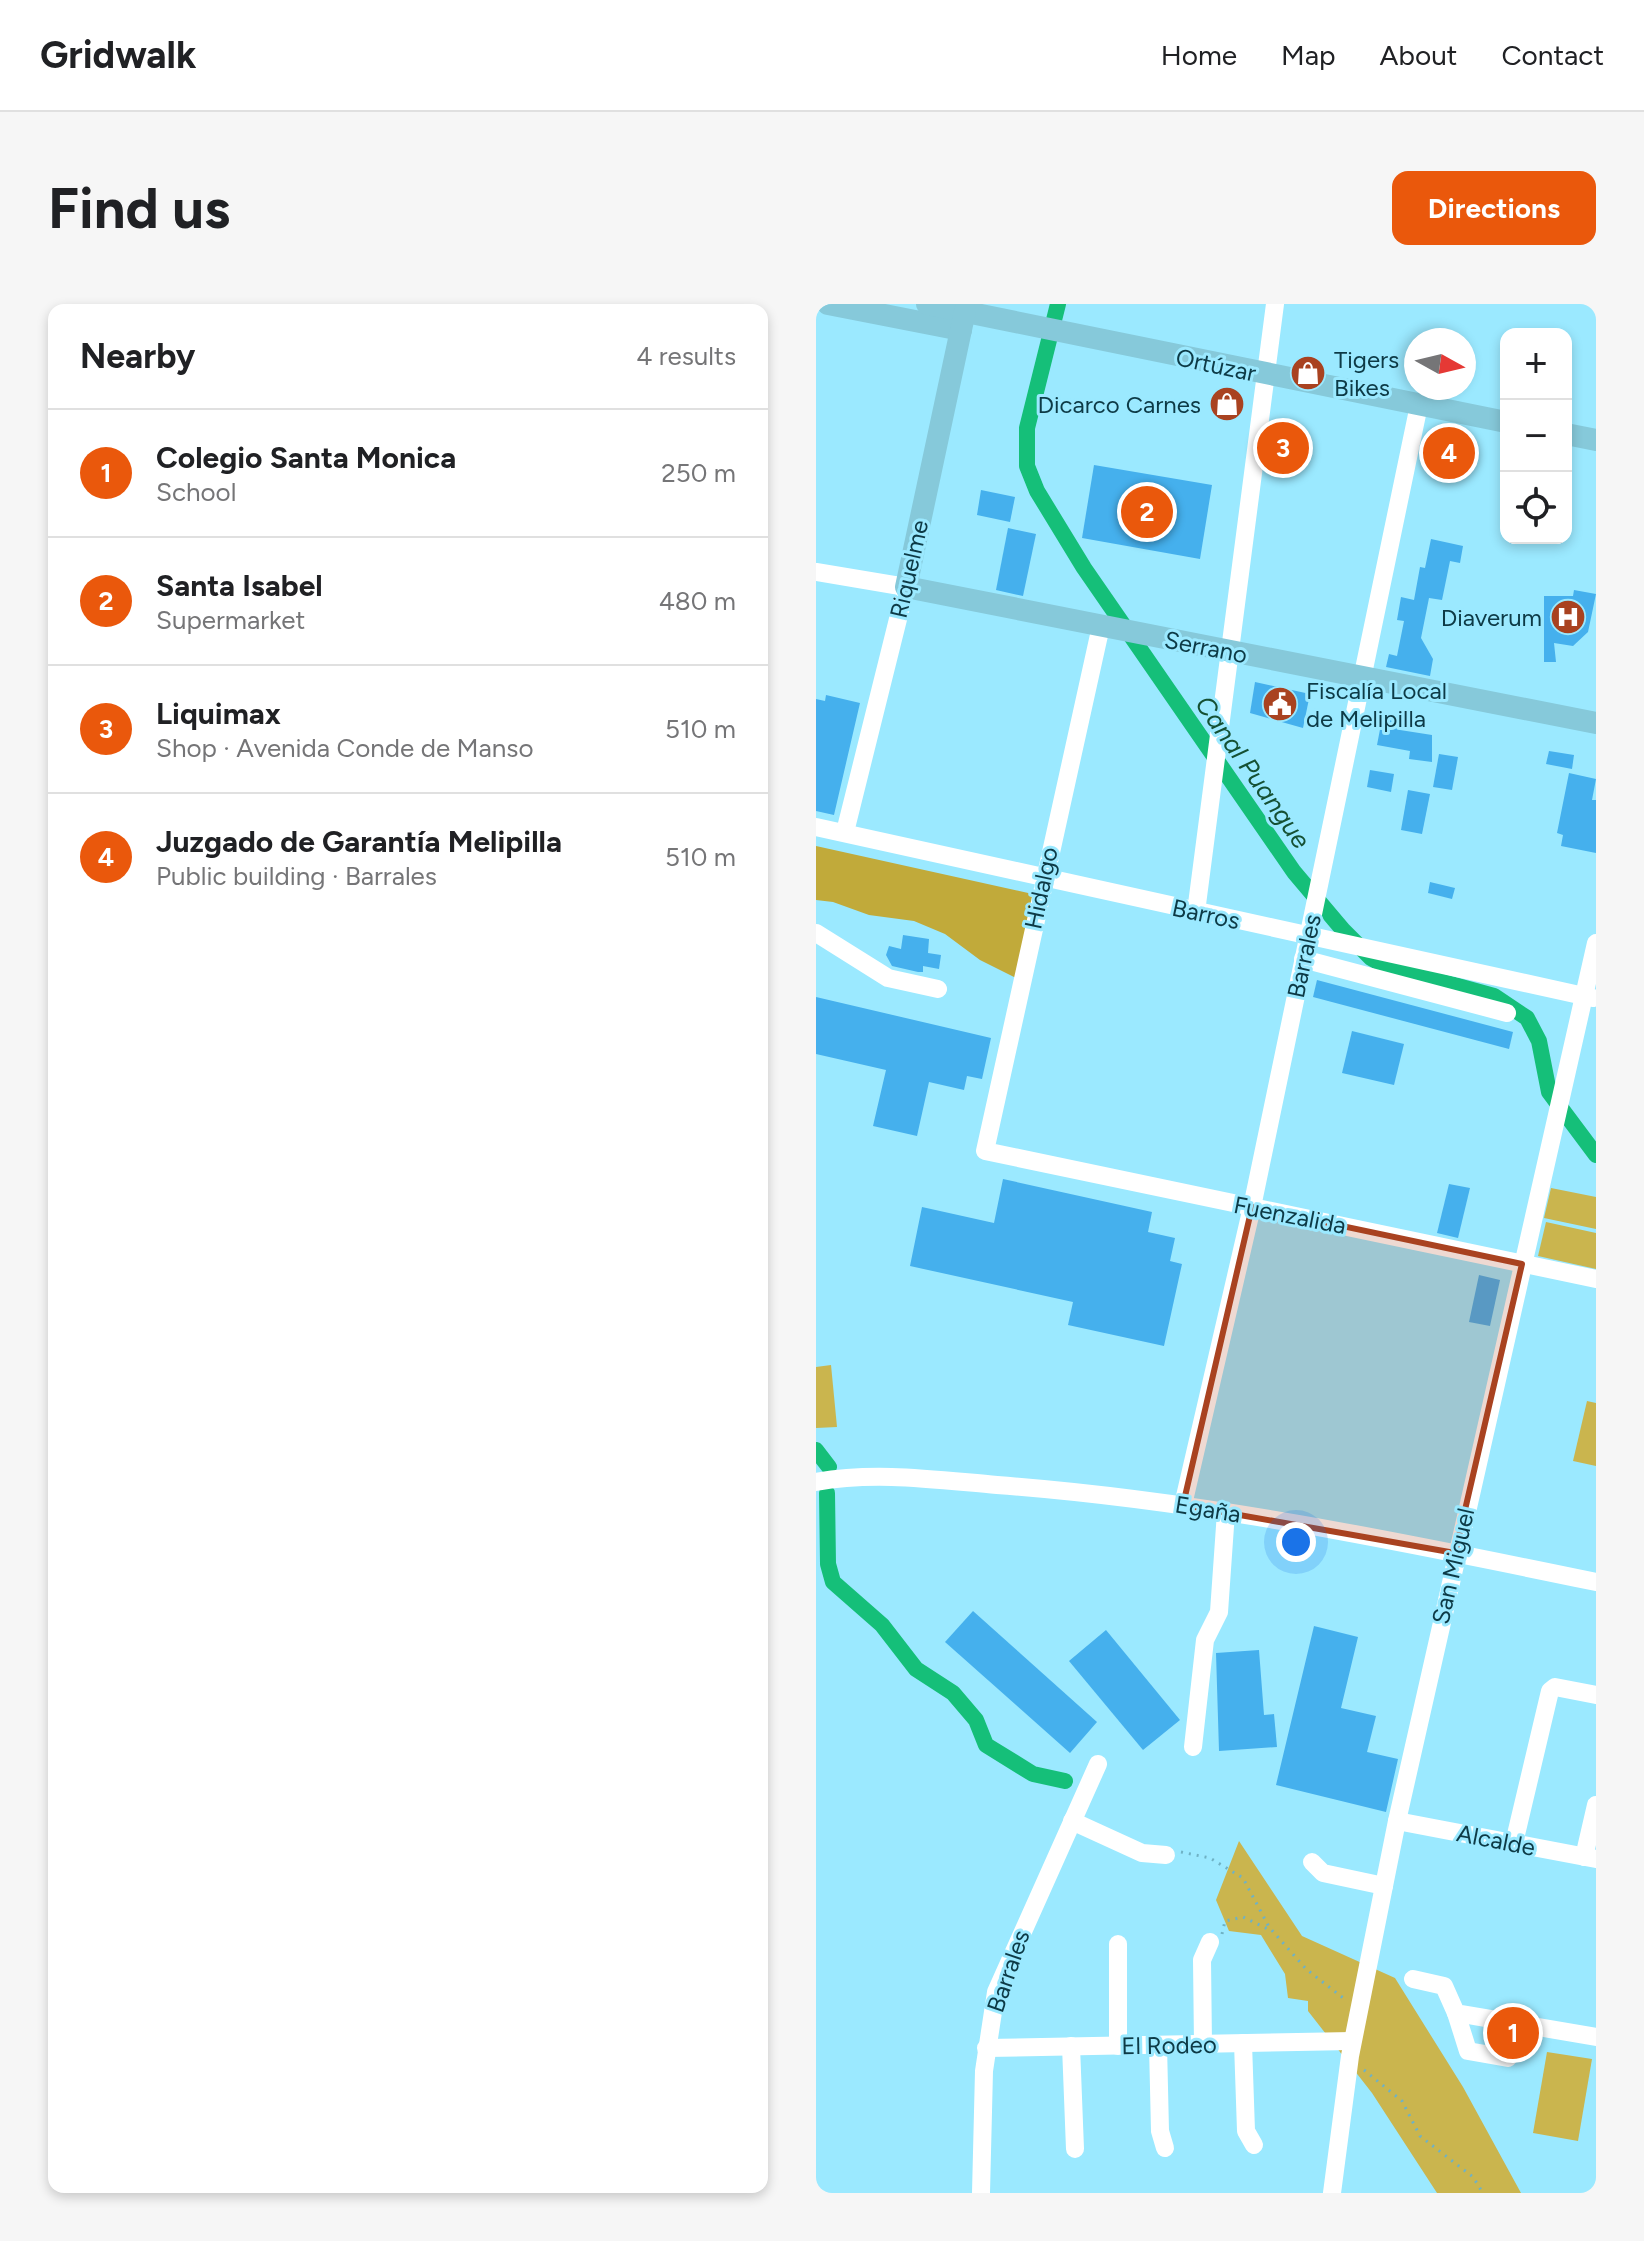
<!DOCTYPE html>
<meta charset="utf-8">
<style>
:root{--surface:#fff;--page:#f6f6f6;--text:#202124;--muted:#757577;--line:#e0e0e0;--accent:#ea580c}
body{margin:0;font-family:Figtree,sans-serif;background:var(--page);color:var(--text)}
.controls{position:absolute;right:24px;top:24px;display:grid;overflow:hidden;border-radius:16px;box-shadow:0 4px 12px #0003}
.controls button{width:72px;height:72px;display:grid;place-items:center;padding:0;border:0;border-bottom:2px solid var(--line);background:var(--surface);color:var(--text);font:40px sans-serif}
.compass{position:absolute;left:588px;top:24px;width:72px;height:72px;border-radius:50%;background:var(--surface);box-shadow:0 4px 12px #0003;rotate:98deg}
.you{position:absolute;left:480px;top:1238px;width:28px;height:28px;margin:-20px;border:6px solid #fff;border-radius:50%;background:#1a73e8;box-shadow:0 0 0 12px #1a73e833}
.badge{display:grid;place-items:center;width:52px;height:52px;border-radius:50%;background:var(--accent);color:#fff;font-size:26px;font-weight:700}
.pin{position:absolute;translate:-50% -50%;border:4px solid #fff;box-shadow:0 2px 8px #0006}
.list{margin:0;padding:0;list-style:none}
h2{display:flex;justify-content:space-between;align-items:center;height:104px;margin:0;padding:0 32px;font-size:34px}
h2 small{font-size:26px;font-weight:400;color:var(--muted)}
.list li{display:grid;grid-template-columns:52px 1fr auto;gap:24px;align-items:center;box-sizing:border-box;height:128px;padding:0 32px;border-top:2px solid var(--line)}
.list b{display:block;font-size:30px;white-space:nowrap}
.list p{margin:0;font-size:26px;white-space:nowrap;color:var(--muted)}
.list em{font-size:26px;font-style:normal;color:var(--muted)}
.icon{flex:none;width:44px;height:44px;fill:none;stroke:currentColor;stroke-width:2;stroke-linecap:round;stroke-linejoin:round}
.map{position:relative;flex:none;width:780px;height:1889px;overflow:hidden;border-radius:16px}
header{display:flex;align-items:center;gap:48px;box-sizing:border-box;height:112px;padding:0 40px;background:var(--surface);border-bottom:2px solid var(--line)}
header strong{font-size:38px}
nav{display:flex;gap:44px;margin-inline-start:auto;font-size:28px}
.intro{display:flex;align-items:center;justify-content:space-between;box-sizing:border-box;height:192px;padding:0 48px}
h1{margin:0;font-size:56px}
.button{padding:20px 36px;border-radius:16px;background:var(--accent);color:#fff;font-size:28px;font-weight:700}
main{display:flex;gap:48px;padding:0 48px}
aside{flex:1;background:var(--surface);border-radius:16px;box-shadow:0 4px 12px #0003}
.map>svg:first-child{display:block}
.green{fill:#cab54e}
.forest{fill:#c1aa3a}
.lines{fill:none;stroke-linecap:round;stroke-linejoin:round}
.canal{stroke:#15bf79;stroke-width:16}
.building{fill:#45b0ed}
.path{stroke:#6fb2c5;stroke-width:3;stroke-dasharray:2 6;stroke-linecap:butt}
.minor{stroke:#fff;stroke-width:18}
.major{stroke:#86c9da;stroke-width:22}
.marked{fill:#a94220;fill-opacity:0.2;stroke:#a94220;stroke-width:6;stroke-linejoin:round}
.labels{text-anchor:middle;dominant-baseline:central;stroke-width:6;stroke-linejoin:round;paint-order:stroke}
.poi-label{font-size:24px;fill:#0d3a46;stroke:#9be9ff;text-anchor:start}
.street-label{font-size:24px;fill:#0d3a46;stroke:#9be9ff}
.water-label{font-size:26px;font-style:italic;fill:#155033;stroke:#9be9ff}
</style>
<header>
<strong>Gridwalk</strong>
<nav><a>Home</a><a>Map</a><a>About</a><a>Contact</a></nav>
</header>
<div class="intro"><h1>Find us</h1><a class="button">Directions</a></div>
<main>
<aside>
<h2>Nearby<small>4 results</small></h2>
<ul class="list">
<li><span class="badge">1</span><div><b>Colegio Santa Monica</b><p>School</p></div><em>250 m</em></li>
<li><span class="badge">2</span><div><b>Santa Isabel</b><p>Supermarket</p></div><em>480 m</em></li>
<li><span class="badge">3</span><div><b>Liquimax</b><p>Shop · Avenida Conde de Manso</p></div><em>510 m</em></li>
<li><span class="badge">4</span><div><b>Juzgado de Garantía Melipilla</b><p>Public building · Barrales</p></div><em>510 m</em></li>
</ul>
</aside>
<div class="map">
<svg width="780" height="1889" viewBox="0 0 780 1889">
<rect width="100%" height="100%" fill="#9be9ff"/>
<g class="green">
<polygon points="735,884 780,893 780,925 728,914"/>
<polygon points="730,918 780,929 780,965 722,952"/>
<polygon points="15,1061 21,1123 0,1124 0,1063"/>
<polygon points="771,1097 780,1099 780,1162 757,1157"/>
<polygon points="423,1537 486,1632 579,1674 647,1783 705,1889 621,1889 556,1789 492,1707 492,1697 472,1694 469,1670 445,1631 413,1627 400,1596"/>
<polygon points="731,1748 776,1755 762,1837 717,1829"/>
</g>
<polygon class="forest" points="0,542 221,591 204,676 164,656 129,630 98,617 53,611 17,598 0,596"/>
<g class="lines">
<g class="canal">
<polyline points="242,0 211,124 211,162 221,187 268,264 478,568 527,626 555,654 569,662 678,692 711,714 723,737 733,788 780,851"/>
<polyline points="0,1146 13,1163"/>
<polyline points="11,1189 12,1260 17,1278 66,1321 100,1365 137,1389 160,1416 170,1441 217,1470 249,1477"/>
</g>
</g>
<g class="building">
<polygon points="622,124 653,131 643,174 612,167"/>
<polygon points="278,161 396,181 384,255 266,234"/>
<polygon points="165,186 199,193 194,218 161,211"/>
<polygon points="192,224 220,230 207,292 180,286"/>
<polygon points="615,235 647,242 644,259 634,257 626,296 613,294 605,334 617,355 614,372 570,363 573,350 581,352 588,317 581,316 585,293 598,296 604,263 609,264"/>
<polygon points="758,286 780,290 772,328 757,342 738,339 740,358 728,358 728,292 757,292"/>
<polygon points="439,378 494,390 487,424 434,409"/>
<polygon points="10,391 44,399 18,511 0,507 0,395 9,397"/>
<polygon points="566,415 585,418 584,426 616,431 616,458 593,455 594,447 561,441"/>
<polygon points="733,447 758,451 756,465 730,460"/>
<polygon points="623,450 642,453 636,486 617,483"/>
<polygon points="554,466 578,470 575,488 551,483"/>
<polygon points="753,469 780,475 776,496 780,496 780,549 745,542 747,531 741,529"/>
<polygon points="592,486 614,490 606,530 585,526"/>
<polygon points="614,578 639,584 636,595 612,589"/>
<polygon points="87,631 113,635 112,649 125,651 123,665 107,662 107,668 102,668 76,662 70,651 73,642 85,645"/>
<polygon points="501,676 697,728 693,745 497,693"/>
<polygon points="0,693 175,734 166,775 151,772 148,786 113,778 101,832 57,822 70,766 0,750"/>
<polygon points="536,727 588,740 578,781 526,769"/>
<polygon points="187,875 336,908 332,928 359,934 354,957 366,960 348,1042 252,1021 257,998 94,962 106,903 178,919"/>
<polygon points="633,880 654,884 642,934 621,929"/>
<polygon points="663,971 684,976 674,1022 653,1018"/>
<polygon points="157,1307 281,1418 254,1449 129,1338"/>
<polygon points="498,1322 542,1333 525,1404 560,1412 551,1448 582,1455 570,1508 460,1481"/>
<polygon points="290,1326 364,1416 327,1446 253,1357"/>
<polygon points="443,1346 448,1411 458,1410 461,1443 403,1447 400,1349"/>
</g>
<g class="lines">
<g class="path">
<polyline points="365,1548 394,1554 427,1574 453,1623 490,1665 531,1697"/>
<polyline points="406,1630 409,1617 427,1613 456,1627"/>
<polyline points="548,1766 586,1797 604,1832 657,1873 667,1889"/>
</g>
<g class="minor">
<polyline points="0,268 90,283 29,528"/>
<polyline points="285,322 169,847 780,975"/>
<polyline points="0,523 777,694"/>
<polyline points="380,608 459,0"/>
<polyline points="0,629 72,674 122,685"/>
<polyline points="487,655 691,709"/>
<path d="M 0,1178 C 60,1167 121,1176 181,1181 C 383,1196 582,1237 780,1278"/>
<polyline points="367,1201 436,903 603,101"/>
<polyline points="377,1443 389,1336 403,1308 410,1208"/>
<polyline points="256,1517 326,1549 350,1551"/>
<polyline points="581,1517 780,1555"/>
<polyline points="698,1539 734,1387 739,1383 780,1391"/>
<polyline points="768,1553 780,1501"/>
<polyline points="496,1558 507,1569 568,1582"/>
<polyline points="302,1640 302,1742"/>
<polyline points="597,1675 628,1682 640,1709 780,1733"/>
<polyline points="640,1709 652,1747 692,1754"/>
<polyline points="427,1739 430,1827 438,1841"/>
<polyline points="387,1740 386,1656 394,1638"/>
<polyline points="342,1741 344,1827 349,1844"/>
<polyline points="255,1742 259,1845"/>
<polyline points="170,1744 536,1737"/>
<polyline points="165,1889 168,1767 180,1688 282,1460"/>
<polyline points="516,1889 534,1752 581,1517 780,639"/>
</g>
<g class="major">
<polyline points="12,0 145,26"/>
<polyline points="111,0 690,118"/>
<polyline points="149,7 90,283 780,419"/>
<polyline points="750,130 780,136"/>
</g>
</g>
<path class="marked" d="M 436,903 L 706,960 L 639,1249 L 367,1201 Z"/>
<defs>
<symbol id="shop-disc" viewBox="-11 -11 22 22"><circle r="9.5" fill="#a94220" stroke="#9be9ff"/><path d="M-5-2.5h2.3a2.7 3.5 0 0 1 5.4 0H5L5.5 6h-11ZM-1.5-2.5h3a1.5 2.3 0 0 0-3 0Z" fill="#fff"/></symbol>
<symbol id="hospital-disc" viewBox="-11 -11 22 22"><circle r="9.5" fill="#a94220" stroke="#9be9ff"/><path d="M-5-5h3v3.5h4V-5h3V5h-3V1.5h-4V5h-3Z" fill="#fff"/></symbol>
<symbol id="civic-disc" viewBox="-11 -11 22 22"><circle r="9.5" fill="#a94220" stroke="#9be9ff"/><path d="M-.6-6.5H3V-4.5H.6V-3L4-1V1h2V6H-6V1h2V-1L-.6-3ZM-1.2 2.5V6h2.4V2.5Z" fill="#fff"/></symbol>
</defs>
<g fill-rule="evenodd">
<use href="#shop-disc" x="472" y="49" width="40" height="40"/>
<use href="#shop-disc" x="391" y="80" width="40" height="40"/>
<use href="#hospital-disc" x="732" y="293" width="40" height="40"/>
<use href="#civic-disc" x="444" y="380" width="40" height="40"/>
</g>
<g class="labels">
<g class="poi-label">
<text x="518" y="55">Tigers<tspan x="518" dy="28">Bikes</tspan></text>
<text x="385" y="100" text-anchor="end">Dicarco Carnes</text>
<text x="726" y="313" text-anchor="end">Diaverum</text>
<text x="490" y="386">Fiscalía Local<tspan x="490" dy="28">de Melipilla</tspan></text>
</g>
<g class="street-label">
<text transform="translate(400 61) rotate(12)">Ortúzar</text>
<text transform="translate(93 265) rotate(-77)">Riquelme</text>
<text transform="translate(390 343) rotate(11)">Serrano</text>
<text transform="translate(225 584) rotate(-78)">Hidalgo</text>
<text transform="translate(390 610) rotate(12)">Barros</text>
<text transform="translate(488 652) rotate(-78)">Barrales</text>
<text transform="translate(474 911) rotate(11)">Fuenzalida</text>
<text transform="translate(392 1205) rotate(9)">Egaña</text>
<text transform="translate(637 1262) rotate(-77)">San Miguel</text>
<text transform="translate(680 1536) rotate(11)">Alcalde</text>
<text transform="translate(192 1667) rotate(-71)">Barrales</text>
<text transform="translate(353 1741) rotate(-1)">El Rodeo</text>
</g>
<g class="water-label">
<text transform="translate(437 468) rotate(55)">Canal Puangue</text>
</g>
</g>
</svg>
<div class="controls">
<button>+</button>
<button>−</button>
<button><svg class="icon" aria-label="locate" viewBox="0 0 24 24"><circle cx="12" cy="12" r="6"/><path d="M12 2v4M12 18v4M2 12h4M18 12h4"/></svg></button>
</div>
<svg class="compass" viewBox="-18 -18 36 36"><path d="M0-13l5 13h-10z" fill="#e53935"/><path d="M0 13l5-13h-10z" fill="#757577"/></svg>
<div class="you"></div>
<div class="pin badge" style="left:697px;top:1729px">1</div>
<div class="pin badge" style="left:331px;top:208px">2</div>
<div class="pin badge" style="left:467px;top:144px">3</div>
<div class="pin badge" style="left:633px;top:149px">4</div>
</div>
</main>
